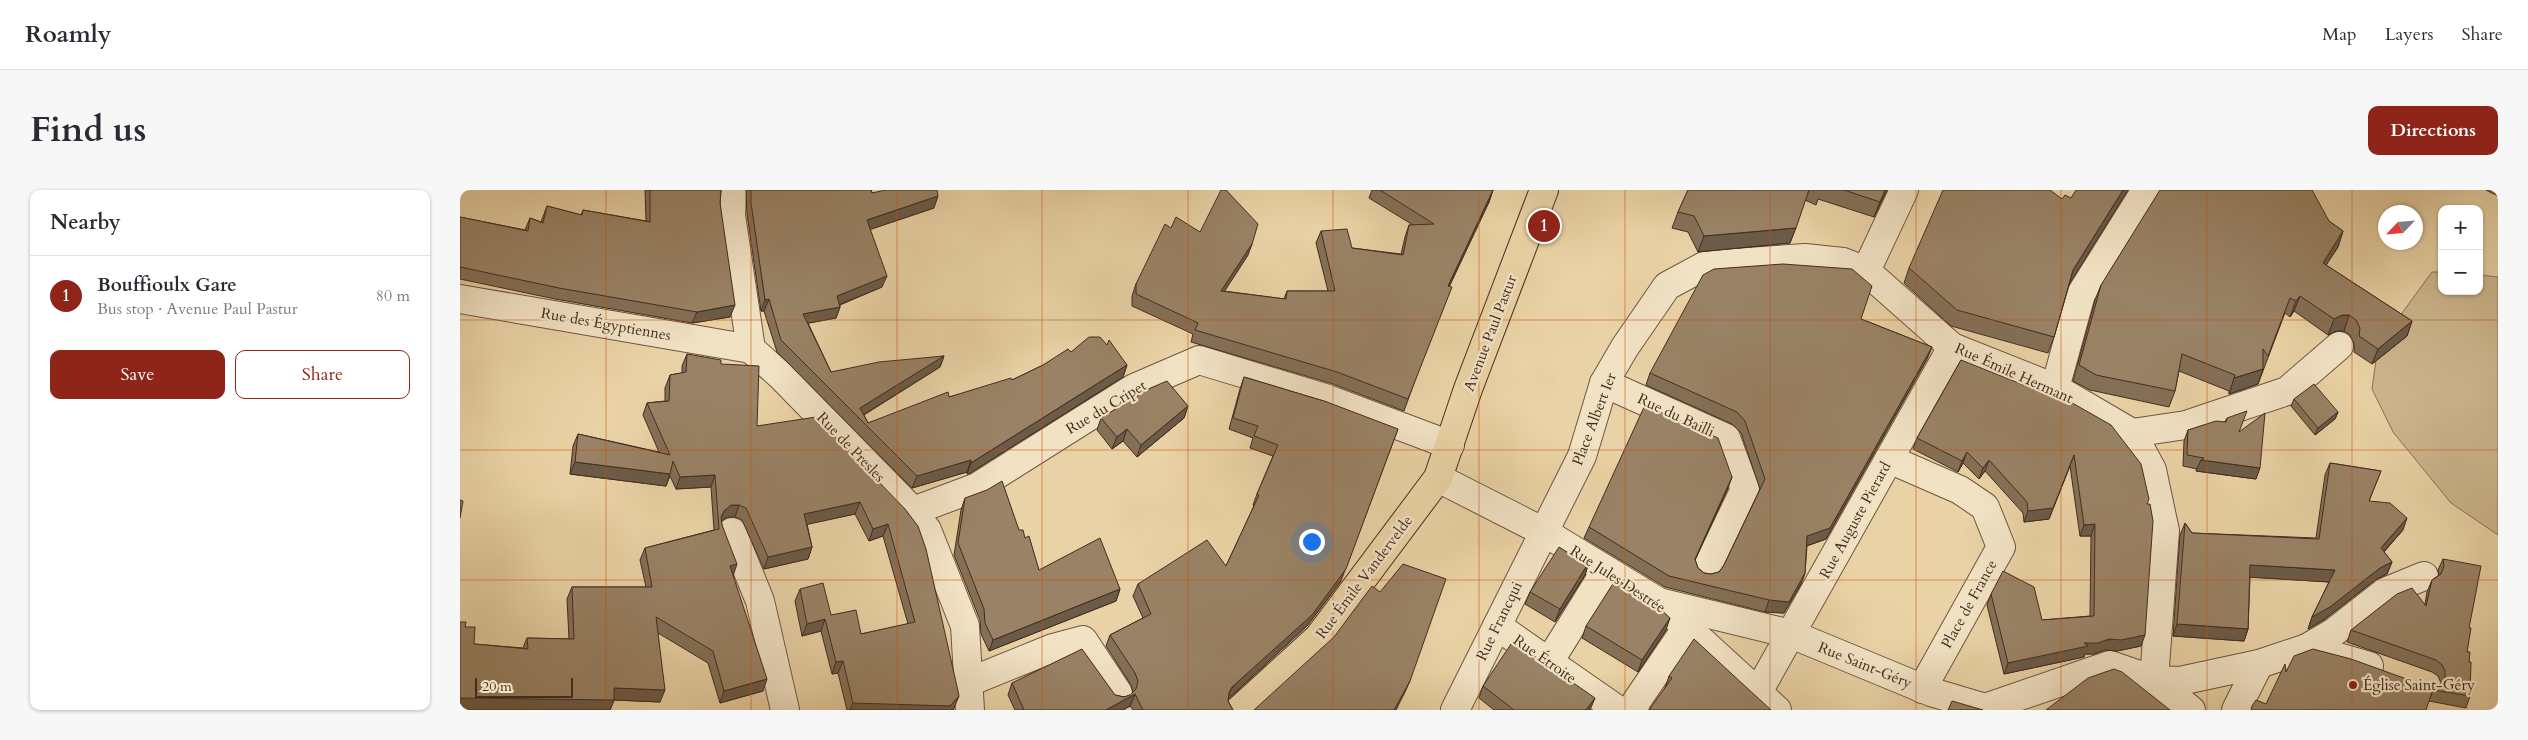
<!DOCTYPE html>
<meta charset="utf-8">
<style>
:root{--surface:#fff;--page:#f7f7f7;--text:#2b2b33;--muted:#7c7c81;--line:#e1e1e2;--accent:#8f2418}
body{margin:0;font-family:Cardo,serif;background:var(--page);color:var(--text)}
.controls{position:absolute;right:15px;top:15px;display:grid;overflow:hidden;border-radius:10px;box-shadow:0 1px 4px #0004}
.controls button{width:45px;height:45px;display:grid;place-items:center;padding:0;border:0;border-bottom:1px solid var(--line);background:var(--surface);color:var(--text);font:25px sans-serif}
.compass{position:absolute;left:1918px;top:15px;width:45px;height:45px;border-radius:50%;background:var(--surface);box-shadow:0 1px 4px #0004;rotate:244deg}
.scale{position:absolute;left:15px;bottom:12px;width:98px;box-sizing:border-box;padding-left:5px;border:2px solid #432c20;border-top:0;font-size:14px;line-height:18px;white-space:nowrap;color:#432c20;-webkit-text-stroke:4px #f1e2c4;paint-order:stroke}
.you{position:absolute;left:851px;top:351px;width:18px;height:18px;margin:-12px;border:4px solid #fff;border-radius:50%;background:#1a73e8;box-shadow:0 0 0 8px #1a73e833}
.badge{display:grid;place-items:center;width:32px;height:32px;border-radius:50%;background:var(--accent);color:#fff;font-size:16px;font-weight:700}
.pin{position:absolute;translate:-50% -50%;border:2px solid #fff;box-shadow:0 1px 5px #0006}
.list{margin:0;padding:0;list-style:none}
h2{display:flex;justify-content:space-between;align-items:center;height:65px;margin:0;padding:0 20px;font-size:21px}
h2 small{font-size:16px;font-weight:400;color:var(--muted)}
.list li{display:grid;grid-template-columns:32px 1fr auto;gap:15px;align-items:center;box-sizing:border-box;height:80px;padding:0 20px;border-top:1px solid var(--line)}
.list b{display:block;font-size:19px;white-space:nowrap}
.list p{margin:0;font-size:16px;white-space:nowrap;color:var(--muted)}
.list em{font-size:16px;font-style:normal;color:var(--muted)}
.actions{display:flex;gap:10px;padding:15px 20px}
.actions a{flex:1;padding:11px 0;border:1px solid var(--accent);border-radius:10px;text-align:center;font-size:18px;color:var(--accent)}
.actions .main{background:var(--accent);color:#fff}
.map{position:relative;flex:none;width:2038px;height:520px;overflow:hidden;border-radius:10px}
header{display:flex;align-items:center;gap:30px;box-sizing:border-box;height:70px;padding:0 25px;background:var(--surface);border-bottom:1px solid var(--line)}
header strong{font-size:24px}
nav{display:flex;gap:28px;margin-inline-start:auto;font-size:18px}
.intro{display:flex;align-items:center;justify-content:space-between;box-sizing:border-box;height:120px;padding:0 30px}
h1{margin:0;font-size:35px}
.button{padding:12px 22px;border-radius:10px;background:var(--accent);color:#fff;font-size:18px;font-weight:700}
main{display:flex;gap:30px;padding:0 30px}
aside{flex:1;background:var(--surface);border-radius:10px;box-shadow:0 1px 4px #0004}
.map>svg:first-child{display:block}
.green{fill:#cdb68e;stroke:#887157}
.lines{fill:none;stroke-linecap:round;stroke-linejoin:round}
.minor-casing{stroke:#6c5641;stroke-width:30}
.major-casing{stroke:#432c20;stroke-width:30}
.minor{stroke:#f1e2c4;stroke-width:28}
.major{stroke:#e9d2a5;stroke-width:28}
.wall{fill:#847057;stroke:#432c20}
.shaded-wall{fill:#6b5b47;stroke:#432c20}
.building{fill:#998265;stroke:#432c20}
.grid{fill:none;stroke:#c75010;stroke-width:1;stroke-opacity:0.55}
.poi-dot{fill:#8f2418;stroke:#f1e2c4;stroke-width:2}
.labels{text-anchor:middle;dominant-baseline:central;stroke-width:4.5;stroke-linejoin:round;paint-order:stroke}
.street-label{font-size:15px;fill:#432c20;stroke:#f1e2c4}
.poi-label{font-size:15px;fill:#432c20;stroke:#f1e2c4;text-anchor:start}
</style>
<header>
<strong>Roamly</strong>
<nav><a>Map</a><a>Layers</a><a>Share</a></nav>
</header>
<div class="intro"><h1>Find us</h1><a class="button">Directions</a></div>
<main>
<aside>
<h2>Nearby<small></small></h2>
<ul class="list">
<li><span class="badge">1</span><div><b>Bouffioulx Gare</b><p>Bus stop · Avenue Paul Pastur</p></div><em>80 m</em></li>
</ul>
<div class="actions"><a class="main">Save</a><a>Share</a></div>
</aside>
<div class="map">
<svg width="2038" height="520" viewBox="0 0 2038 520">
<rect width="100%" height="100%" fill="#e9d2a5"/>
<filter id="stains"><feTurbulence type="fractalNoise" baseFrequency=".004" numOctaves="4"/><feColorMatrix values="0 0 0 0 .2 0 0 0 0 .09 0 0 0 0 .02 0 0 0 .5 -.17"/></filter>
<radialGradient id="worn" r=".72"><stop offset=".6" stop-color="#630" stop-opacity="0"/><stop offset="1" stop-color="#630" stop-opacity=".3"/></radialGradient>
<polygon class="green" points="1972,82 1982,82 1982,101 2019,101 2019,85 2038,87 2038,345 1991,313 1933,242 1912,199 1918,156"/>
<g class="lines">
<defs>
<g id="minor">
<polyline points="272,0 271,25 291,159 321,186 453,321 467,340 505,436 510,520"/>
<polyline points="1406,81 1444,0"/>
<polyline points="0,109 291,159"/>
<polyline points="1144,193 1266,248 1285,299 1246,380"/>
<polyline points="1595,198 1621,104 1686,0"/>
<polyline points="1672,243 1726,235 1827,201 1879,156"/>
<polyline points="1429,269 1500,300 1525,317 1541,357 1462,499"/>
<polyline points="978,288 1084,342 1199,412 1317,520"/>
<polyline points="453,321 517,297 674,198 739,170 868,209 990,255"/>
<polyline points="272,342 300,411 325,520"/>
<polyline points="1199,412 1331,444 1471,502 1525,518 1650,475 1694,490 1720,491 1799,474 1776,520"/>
<polyline points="1037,436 1158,520"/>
<polyline points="1847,458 1874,442 1925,402 1964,386"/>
<polyline points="1089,472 1146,380"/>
<polyline points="1799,474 1847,458 1909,476"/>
<polyline points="1694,490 1731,520"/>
<polyline points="509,492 593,458 623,450 658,503"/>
<polyline points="1298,502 1492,157"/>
<polyline points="995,520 1122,266 1144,193 1165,157 1207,96 1246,75 1345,68 1383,72 1406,81 1492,157 1595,198 1672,243 1692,280 1705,341 1694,490"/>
<polyline points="1174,520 1176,512 1227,437"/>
</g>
<polyline id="major" points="779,520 859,447 978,288 1008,199 1084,0"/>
</defs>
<use href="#minor" class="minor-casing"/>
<use href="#major" class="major-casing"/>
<use href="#minor" class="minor"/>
<use href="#major" class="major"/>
</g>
<g class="wall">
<polygon points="185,0 261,0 260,13 270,127 232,133 95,109 0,89 0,27 65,40 70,28 81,32 87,16 121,25 123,20 186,31"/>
<polygon points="286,0 411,0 412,3 474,18 410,39 422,97 380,115 380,117 376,128 348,133 371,182 484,166 480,177 404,225 408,233 489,207 552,190 611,162 647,155 667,175 663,187 510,283 507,284 507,282 452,298 317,162 304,121 301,121 287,24"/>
<polygon points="912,0 1033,0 1029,12 989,96 944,221 873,194 731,152 733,144 672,116 672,106 676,94 711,38 740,42 788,65 764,101 824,109 827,101 868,101 856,53 861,41 892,58 941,64 945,47 949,35 953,35 909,8"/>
<polygon points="1228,0 1427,0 1414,27 1358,9 1356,15 1345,10 1330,53 1238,62 1228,42 1212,38 1218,22"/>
<polygon points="2026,0 2038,0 2038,6"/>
<polygon points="1869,31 1883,41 1878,57 1866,75 1952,131 1947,146 1912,174 1894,162 1894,154 1890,145 1884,141 1877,141 1868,145 1834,121 1830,127 1825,123 1798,194 1769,204 1769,201 1719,181 1715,201 1709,217 1630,200 1613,191 1635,110 1641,95"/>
<polygon points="1449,78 1610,92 1594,147 1588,163 1491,136 1444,93"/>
<polygon points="1401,129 1472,157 1467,169 1366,349 1347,356 1345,383 1341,394 1324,423 1305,422 1205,397 1124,348 1129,337 1268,298 1235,370 1238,378 1244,383 1251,384 1259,382 1264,375 1300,299 1281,243 1272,234 1186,195 1190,183"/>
<polygon points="227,164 261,174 297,236 445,319 494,518 493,520 387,520 378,483 372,484 361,441 342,446 335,411 340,399 371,425 401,444 448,434 423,346 409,351 395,324 347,334 352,357 348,369 304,379 282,330 275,327 267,327 261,331 273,385 303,501 260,513 248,473 198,443 200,512 154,510 150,520 0,520 5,437 14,454 63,458 67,448 109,449 107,409 112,397 186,397 180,370 185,358 254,340 251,297 216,299 210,286 206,296 110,284 113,256 118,244 199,262 183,225 187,213 205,211 205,198 210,185 222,183 222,176"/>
<polygon points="1501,170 1687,314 1681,456 1657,461 1645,460 1634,464 1625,464 1624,467 1544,484 1527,415 1531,404 1582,430 1630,426 1631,346 1620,346 1610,276 1589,329 1564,332 1563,323 1525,281 1519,289 1503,273 1498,282 1453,259 1457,248"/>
<polygon points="784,187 867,212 881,391 847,436 768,509 768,511 773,520 673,520 670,516 663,520 555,520 548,505 552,493 655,505 664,507 670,505 673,502 671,495 646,456 650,445 683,428 673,406 678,394 766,376 794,316 793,315 797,304 813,266 790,258 793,248 769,239 780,199"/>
<polygon points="1834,209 1878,222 1875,229 1855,245 1831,216"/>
<polygon points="728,216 724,228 677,267 663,251 652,259 637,240 641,228"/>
<polygon points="1767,228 1780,242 1796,289 1736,281 1737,279 1723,276 1724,251 1728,240 1765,232"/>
<polygon points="1870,273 1921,281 1909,311 1943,340 1924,362 1932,372 1927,384 1915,390 1865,429 1848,439 1852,427 1869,392 1790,387 1788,439 1784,451 1713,446 1720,345 1725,333 1732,343 1856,348 1865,285"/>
<polygon points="505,308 559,340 565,348 579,380 660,399 656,411 529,461 521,444 520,430 494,365 501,320"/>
<polygon points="1115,367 1129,372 1125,385 1095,432 1065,414 1070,402"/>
<polygon points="1983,369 2009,438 2007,462 2009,472 2010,506 2006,518 1969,511 1973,500 1981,495 1981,493 1978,486 1972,482 1887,452 1891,440 1965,414 1967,402 1972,390 1979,385 1978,380"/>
<polygon points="1126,436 1206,440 1178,482 1122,448"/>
<polygon points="1209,486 1311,520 1205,498"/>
<polygon points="1023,496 1130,520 1034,520 1019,508"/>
</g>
<g class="shaded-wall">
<polygon points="1033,0 1029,12 984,108 988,96"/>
<polygon points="1425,0 1427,0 1414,27 1420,12"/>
<polygon points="1663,0 1668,0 1608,96 1613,80"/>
<polygon points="478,6 474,18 403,42 407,30"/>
<polygon points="1336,38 1330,53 1238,62 1244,46"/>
<polygon points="1883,41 1878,57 1857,89 1863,73"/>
<polygon points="792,54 788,65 757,113 761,101"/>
<polygon points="427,86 422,97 373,117 377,106"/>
<polygon points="1840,106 1834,121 1830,127 1836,111"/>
<polygon points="309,109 304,121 301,121 305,110"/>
<polygon points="275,115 270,127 232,133 237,122"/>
<polygon points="380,117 376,128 339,135 343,124"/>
<polygon points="1882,125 1889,125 1884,141 1877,141 1868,145 1874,129"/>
<polygon points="1952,131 1947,146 1912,174 1918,159"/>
<polygon points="1472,157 1467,169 1366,349 1343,357 1347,346"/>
<polygon points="484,166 480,177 398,228 400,218"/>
<polygon points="667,175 663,187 510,283 507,284 511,273"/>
<polygon points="1803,179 1798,194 1769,204 1774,188"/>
<polygon points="728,216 724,228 677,267 681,255"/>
<polygon points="1878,222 1875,229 1855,245 1858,238"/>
<polygon points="667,239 663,251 652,259 657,247"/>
<polygon points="938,239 881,391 847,436 768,509 769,503"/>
<polygon points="1507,262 1503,273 1498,282 1502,271"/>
<polygon points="1614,265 1589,329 1564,332 1568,321"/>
<polygon points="511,270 507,282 452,298 457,286"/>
<polygon points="1529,270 1525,281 1519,289 1523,278"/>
<polygon points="1741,270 1800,278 1796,289 1736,281"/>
<polygon points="115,272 210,284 206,296 110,284"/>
<polygon points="255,285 251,297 216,299 220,287"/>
<polygon points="1272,287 1268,298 1230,381 1235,369"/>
<polygon points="400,312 395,324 340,336 344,324"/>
<polygon points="271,315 279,315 275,327 267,327 259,333 264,321"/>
<polygon points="1947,328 1943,340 1916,370 1921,358"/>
<polygon points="428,334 423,346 409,351 413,339"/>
<polygon points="1635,334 1631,346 1620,346 1624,335"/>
<polygon points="352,357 348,369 304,379 308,367"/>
<polygon points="1129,372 1125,385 1095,432 1100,419"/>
<polygon points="1932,372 1927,384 1915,390 1865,429 1848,439 1852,427 1920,378"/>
<polygon points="277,374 273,386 270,376"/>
<polygon points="1790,375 1875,380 1870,392 1786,387"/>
<polygon points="1345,383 1341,394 1324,423 1305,422 1309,410"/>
<polygon points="660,399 656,411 529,461 533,450"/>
<polygon points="1210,428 1206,440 1178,482 1182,470"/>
<polygon points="365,429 361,441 342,446 347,434"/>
<polygon points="1717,434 1788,439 1784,451 1713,446"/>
<polygon points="1685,445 1681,456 1657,461 1645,460 1634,464 1625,464 1624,467 1544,484 1548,473 1624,453"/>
<polygon points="383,471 378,483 372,484 376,472"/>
<polygon points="307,489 303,501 260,513 264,501"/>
<polygon points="950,491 945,502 936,520 934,520"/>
<polygon points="154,498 205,500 200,512 154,510 150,520 0,520 0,508"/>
<polygon points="675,504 670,516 663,520 646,520"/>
<polygon points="499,506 494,518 493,520 390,520 393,513"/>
<polygon points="1135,508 1130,520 1126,520"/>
</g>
<g class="building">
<polygon points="190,0 261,0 260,13 275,115 237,122 99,98 0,77 0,27 68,41 70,28 83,33 87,16 122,25 123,20 190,32"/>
<polygon points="291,0 411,0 412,3 426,0 477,0 478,6 407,30 427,86 377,106 380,117 343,124 371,182 419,172 484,166 400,218 408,233 488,202 489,207 551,188 552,190 583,175 608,159 611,162 629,147 640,147 647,155 649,150 667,175 514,271 511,273 511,270 457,286 321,150 309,109 305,110 291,13"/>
<polygon points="761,0 766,0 798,34 792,54 761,101 826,109 827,101 875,101 861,41 887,39 892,58 943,65 949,35 974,34 920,0 1033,0 988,96 992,97 948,209 877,182 735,140 738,133 676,104 676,94 705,34 711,38 716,27 740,42"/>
<polygon points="1228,0 1349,0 1336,38 1244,46 1234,26 1218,22"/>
<polygon points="1384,0 1425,0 1420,12"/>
<polygon points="1483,0 1590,0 1602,9 1605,5 1611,8 1616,0 1663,0 1613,80 1594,147 1497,120 1449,78"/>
<polygon points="1700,0 1852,0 1869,31 1883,41 1863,73 1952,131 1918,159 1899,146 1900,138 1896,130 1889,125 1882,125 1874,129 1840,106 1836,111 1830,108 1808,166 1803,159 1803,179 1774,188 1775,185 1722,164 1715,201 1636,185 1619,175 1641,95"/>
<polygon points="1323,74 1392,79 1412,96 1401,129 1472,157 1370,338 1347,346 1345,383 1329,412 1309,410 1209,386 1129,337 1185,215 1258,248 1272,287 1235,369 1238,378 1244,383 1251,384 1259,382 1264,375 1305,289 1285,231 1277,222 1190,183 1243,85 1254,79"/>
<polygon points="227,164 261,170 261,174 299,176 297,236 356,227 445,319 458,336 466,359 498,501 499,506 490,516 393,513 383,471 376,472 365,429 347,434 340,399 363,393 371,425 396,420 401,444 455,432 428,334 413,339 400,312 344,324 352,357 308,367 286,318 279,315 271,315 264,321 261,327 262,335 277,374 270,376 307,489 264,501 253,461 196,427 205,500 154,498 154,510 0,508 0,432 6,432 5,437 15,437 14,454 68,459 67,448 114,449 112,397 192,397 185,358 259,339 255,285 220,287 213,271 210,284 115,272 118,244 210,265 187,213 209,211 210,185 226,182"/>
<polygon points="1501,170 1606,212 1607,210 1651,235 1681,274 1689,309 1687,314 1690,314 1693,331 1685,445 1661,450 1649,449 1638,453 1624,453 1628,456 1548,473 1531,404 1543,381 1574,397 1582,430 1634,426 1635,334 1624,335 1614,265 1593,318 1568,321 1567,312 1529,270 1523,278 1507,262 1502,271 1457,248"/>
<polygon points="784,187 867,212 938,239 886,379 852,425 772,497 769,503 768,511 773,520 683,520 675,504 646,520 564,520 552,493 622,459 655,505 664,507 670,505 676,499 678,491 675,483 650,445 691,424 678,394 747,350 766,376 799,305 797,304 818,255 794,246 798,236 773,228"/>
<polygon points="707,191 728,216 681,255 667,239 657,247 641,228 686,200"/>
<polygon points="1854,194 1878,222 1858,238 1834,209"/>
<polygon points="1787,221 1779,242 1805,223 1800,278 1741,270 1744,268 1727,265 1728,240 1756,231 1766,232 1767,228"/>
<polygon points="1870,273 1921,281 1909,311 1930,313 1947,328 1921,358 1932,372 1920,378 1870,417 1852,427 1875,380 1790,375 1788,439 1717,434 1725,333 1732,343 1859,349"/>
<polygon points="542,291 559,340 563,340 565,348 569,346 579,380 640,348 660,399 533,450 525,433 524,419 498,353 505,308 527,300"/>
<polygon points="0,310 3,311 0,328"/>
<polygon points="1099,357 1115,367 1116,364 1129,372 1100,419 1070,402"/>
<polygon points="1983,369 2021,376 2009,438 2011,438 2007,462 2010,462 2009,472 2011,472 2010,506 1973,500 1981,496 1985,489 1985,481 1982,475 1976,470 1891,440 1937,404 1952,398 1966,416 1972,390 1981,384 1984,376"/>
<polygon points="943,374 986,389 950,491 934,520 794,520 874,447 912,396 920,402"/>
<polygon points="1156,389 1194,413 1210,428 1182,470 1126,436"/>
<polygon points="1234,449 1311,520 1189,520 1212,488 1209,486"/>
<polygon points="1053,451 1135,508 1126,520 1054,520 1023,496"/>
<polygon points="1853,459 1891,469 1966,496 1974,496 1966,520 1791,520 1792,516 1796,510 1806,514 1825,474 1826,482 1834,466"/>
<polygon points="1654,479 1662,482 1710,520 1586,520 1628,488"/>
<polygon points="1492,511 1523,520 1488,520"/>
</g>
<path class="grid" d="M 146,0 L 146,520M 291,0 L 291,520M 437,0 L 437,520M 582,0 L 582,520M 728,0 L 728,520M 873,0 L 873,520M 1019,0 L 1019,520M 1165,0 L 1165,520M 1310,0 L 1310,520M 1456,0 L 1456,520M 1601,0 L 1601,520M 1747,0 L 1747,520M 1892,0 L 1892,520M 0,130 L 2038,130M 0,260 L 2038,260M 0,390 L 2038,390"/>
<circle class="poi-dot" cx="1893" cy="495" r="5"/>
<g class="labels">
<g class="street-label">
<text transform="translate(146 134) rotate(10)">Rue des Égyptiennes</text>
<text transform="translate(1030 143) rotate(-69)">Avenue Paul Pastur</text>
<text transform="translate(1554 183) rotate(24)">Rue Émile Hermant</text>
<text transform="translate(646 217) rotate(-31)">Rue du Cripet</text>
<text transform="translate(1216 225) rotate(25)">Rue du Bailli</text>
<text transform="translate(1134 229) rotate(-69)">Place Albert Ier</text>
<text transform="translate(391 257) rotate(46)">Rue de Presles</text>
<text transform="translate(1395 330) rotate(-61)">Rue Auguste Pierard</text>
<text transform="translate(904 387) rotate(-53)">Rue Émile Vandervelde</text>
<text transform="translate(1158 389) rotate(33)">Rue Jules Destrée</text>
<text transform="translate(1509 414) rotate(-61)">Place de France</text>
<text transform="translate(1039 431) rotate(-64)">Rue Francqui</text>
<text transform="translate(1085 469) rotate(35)">Rue Étroite</text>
<text transform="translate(1405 475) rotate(22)">Rue Saint-Géry</text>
</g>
<g class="poi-label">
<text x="1903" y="495">Église Saint-Géry</text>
</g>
</g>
<rect width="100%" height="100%" filter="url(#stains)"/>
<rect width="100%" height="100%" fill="url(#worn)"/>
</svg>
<div class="controls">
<button>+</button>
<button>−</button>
</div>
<svg class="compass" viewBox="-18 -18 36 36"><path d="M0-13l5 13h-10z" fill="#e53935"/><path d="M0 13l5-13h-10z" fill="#7c7c81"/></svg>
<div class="scale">20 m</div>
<div class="you"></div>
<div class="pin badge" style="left:1084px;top:36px">1</div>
</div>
</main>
